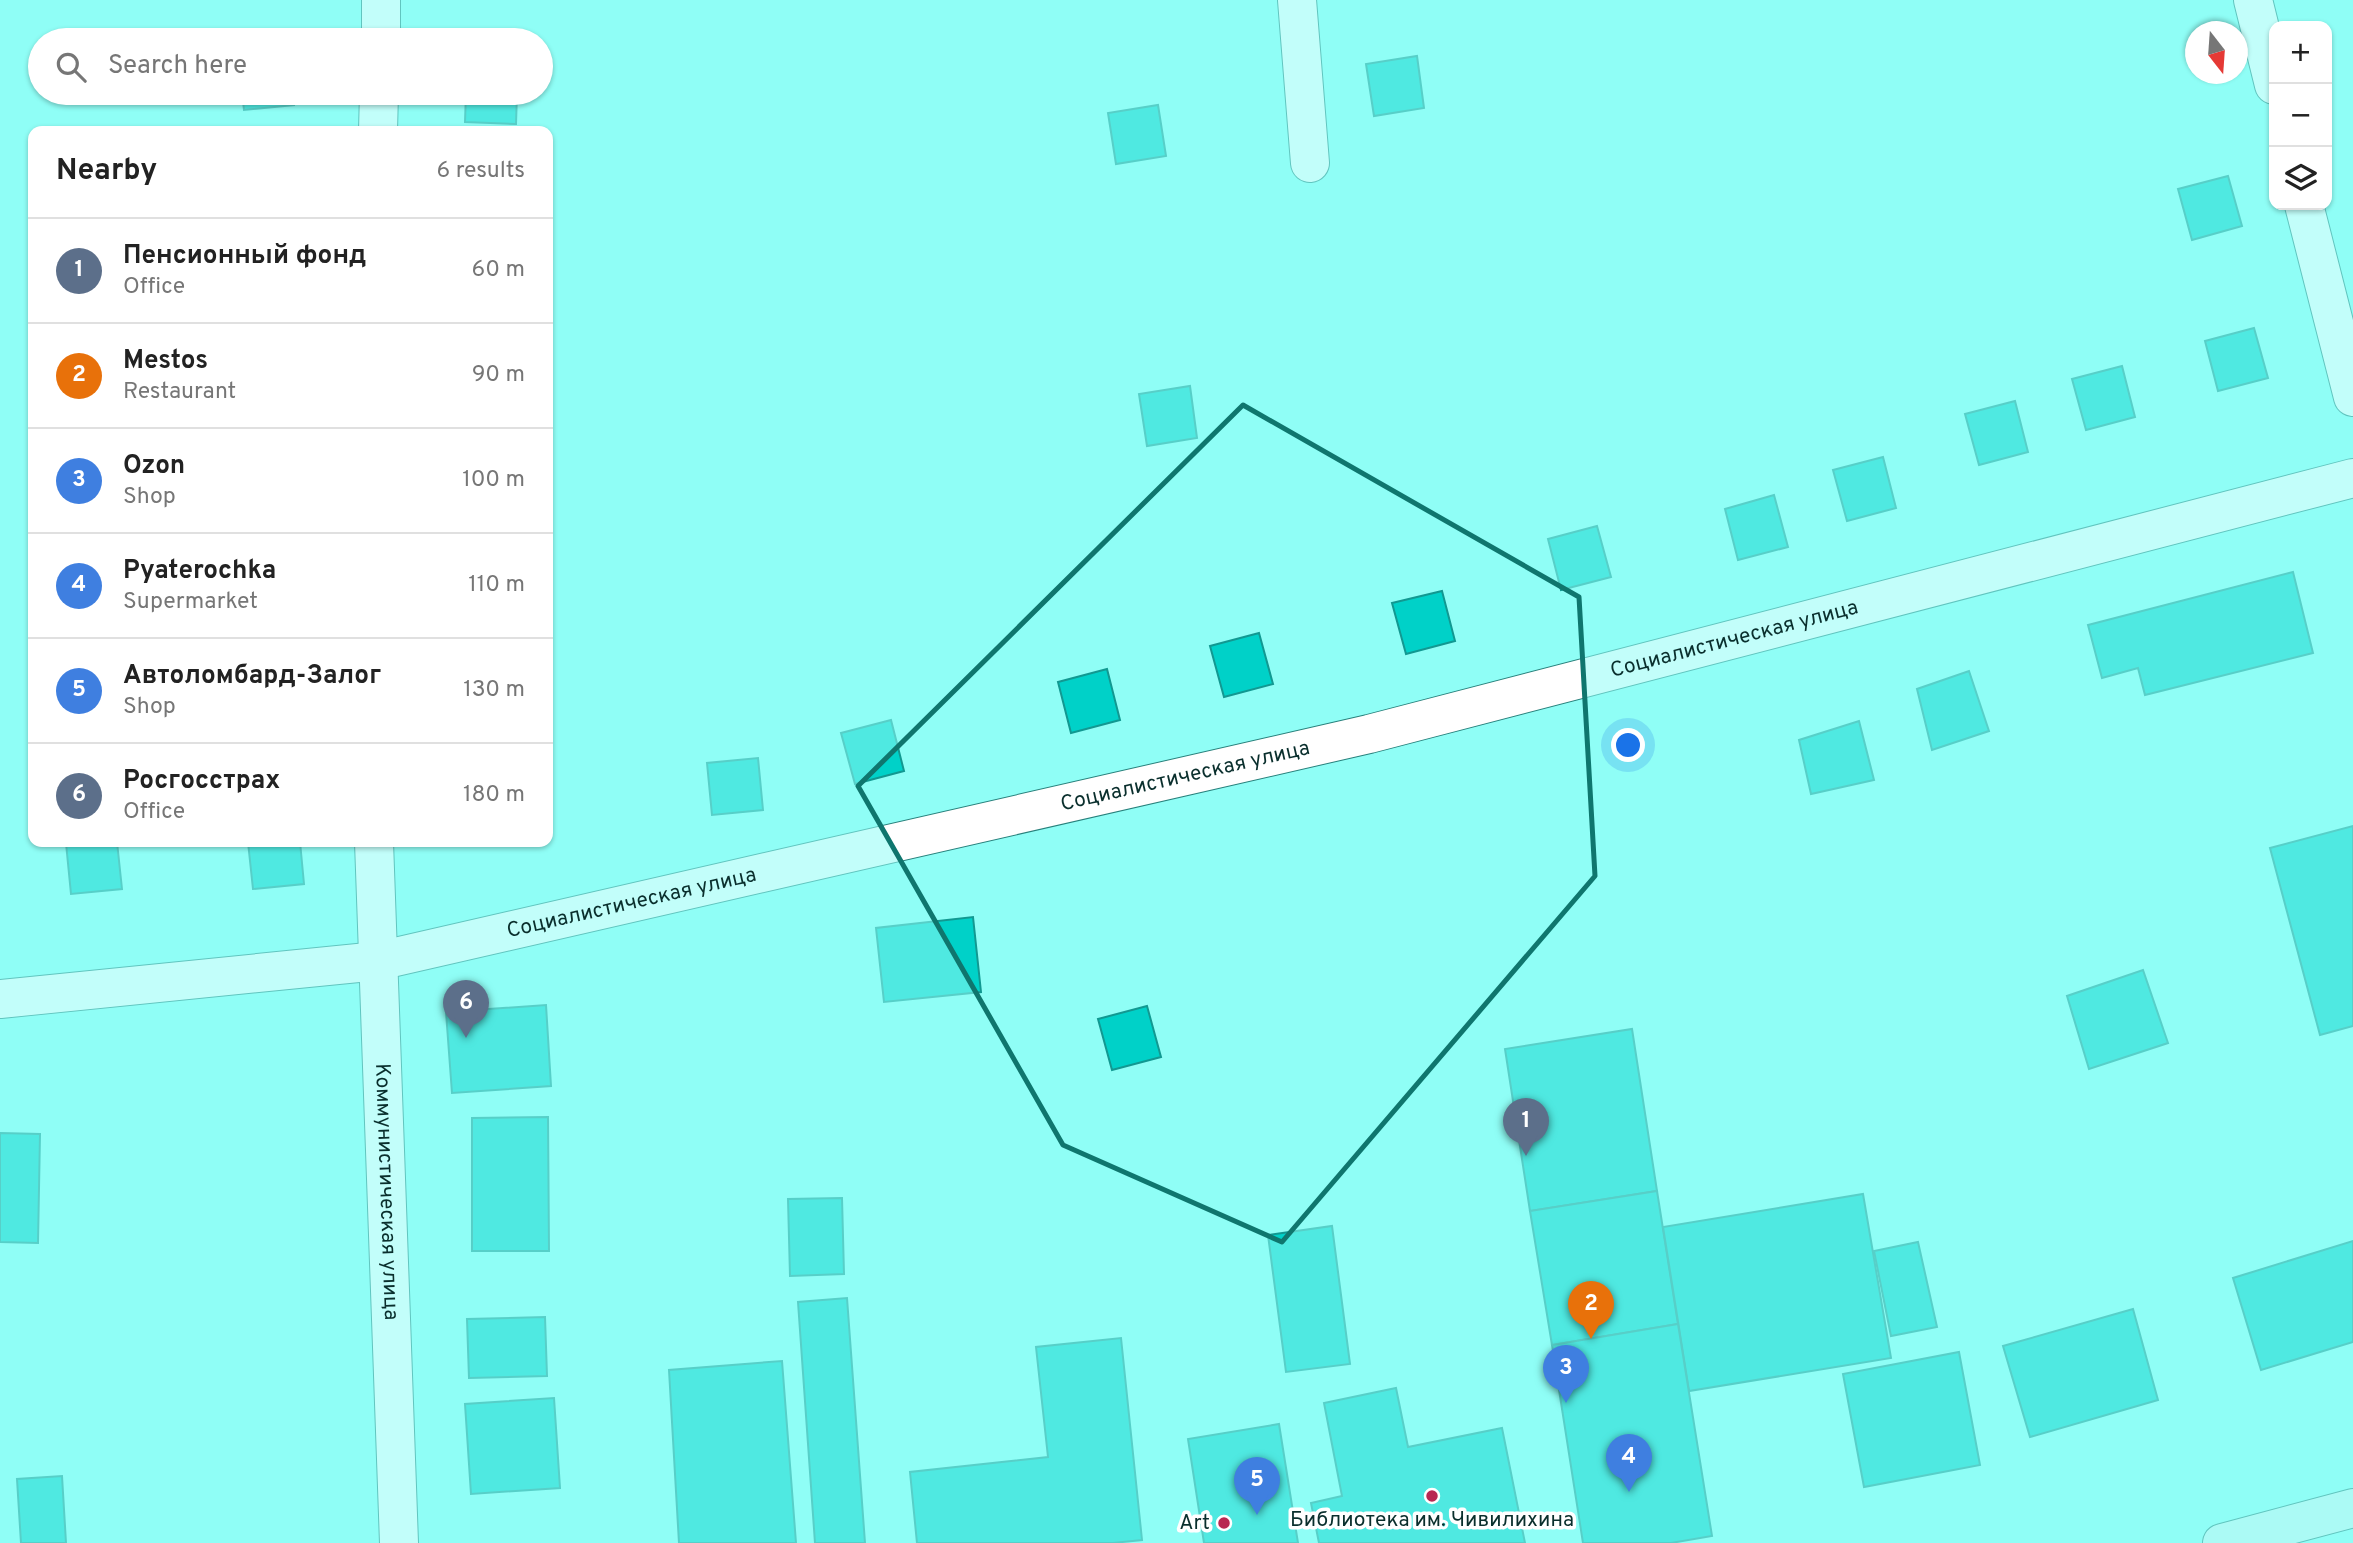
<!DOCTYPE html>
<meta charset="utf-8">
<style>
:root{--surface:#fff;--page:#f6f6f6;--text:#222;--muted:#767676;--line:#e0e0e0;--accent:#b82852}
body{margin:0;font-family:Overpass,sans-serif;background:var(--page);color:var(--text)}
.controls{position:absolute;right:21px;top:21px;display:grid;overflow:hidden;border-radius:14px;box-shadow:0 2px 5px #0004}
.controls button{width:63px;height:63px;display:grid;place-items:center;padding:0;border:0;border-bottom:2px solid var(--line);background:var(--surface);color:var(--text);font:35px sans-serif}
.compass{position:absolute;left:2185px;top:21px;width:63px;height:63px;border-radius:50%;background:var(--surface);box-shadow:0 2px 5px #0004;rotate:163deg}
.you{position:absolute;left:1629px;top:746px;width:24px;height:24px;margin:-18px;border:5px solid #fff;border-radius:50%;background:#1a73e8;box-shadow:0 0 0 10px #1a73e833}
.badge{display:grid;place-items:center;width:46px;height:46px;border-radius:50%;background:var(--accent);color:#fff;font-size:23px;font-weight:700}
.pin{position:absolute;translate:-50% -58px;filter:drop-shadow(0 2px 4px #0008)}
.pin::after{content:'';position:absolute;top:37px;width:24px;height:21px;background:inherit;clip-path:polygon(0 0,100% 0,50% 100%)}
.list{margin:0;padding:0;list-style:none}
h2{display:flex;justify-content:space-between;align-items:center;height:91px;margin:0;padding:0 28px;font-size:30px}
h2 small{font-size:23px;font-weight:400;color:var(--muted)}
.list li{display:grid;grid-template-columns:46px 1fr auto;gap:21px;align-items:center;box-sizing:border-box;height:105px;padding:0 28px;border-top:2px solid var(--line)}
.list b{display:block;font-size:26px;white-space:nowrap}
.list p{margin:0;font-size:23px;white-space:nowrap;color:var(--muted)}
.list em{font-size:23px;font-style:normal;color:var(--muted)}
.icon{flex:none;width:38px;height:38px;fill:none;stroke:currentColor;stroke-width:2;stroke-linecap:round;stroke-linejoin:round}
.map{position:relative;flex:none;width:2353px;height:1543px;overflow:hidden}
.search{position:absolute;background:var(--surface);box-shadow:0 2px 5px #0004;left:28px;top:28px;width:525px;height:77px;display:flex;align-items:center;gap:18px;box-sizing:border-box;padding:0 24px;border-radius:38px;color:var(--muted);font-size:26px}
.panel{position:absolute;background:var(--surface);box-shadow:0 2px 5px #0004;left:28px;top:126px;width:525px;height:721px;border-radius:14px}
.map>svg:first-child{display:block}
.building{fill:#00d1c8;stroke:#129891;stroke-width:2}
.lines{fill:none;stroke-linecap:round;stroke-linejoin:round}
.street-casing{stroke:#28817c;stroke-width:40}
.secondary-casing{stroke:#28817c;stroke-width:40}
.street{stroke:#fff;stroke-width:38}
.secondary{stroke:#cdf7f4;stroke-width:38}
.marked{fill:none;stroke:#0f766e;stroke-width:5;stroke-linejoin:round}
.poi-dot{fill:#b82852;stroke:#fff;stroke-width:2.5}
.labels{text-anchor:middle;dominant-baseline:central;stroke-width:7;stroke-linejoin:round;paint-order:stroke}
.street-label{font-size:21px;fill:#0a2f2d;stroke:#fff}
.poi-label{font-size:21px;fill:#0a2f2d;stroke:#fff}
</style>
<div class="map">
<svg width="2353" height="1543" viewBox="0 0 2353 1543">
<rect width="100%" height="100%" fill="#8ffef6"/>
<g class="building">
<polygon points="1417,56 1424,108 1374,116 1366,64"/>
<polygon points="242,93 293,93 294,105 244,110"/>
<polygon points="466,93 517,93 516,124 465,122"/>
<polygon points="1158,105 1166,156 1116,164 1108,113"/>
<polygon points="2228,176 2242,226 2192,240 2178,189"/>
<polygon points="2254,328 2268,378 2218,391 2205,341"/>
<polygon points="2122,366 2135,417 2086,430 2072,379"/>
<polygon points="1190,386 1197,438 1147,446 1139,394"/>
<polygon points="2015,401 2028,452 1979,465 1965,414"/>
<polygon points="1883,457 1896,508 1847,521 1833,470"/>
<polygon points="1774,495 1788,547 1738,560 1725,509"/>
<polygon points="1597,526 1611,577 1561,590 1548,539"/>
<polygon points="2293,572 2313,653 2145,695 2138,668 2102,678 2088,625"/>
<polygon points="1442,591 1455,641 1406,654 1392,603"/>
<polygon points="1259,633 1273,684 1224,697 1210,646"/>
<polygon points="1107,669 1120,720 1071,733 1058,682"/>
<polygon points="1969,671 1989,731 1932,750 1917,689"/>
<polygon points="891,720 904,771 855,784 841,733"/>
<polygon points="1859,721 1874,780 1811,794 1799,740"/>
<polygon points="758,758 763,810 712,815 707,763"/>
<polygon points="2353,826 2353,1026 2320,1035 2270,848"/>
<polygon points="117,842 122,889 71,894 66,843"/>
<polygon points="248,842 300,842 304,884 253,889"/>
<polygon points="973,917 981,992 884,1002 876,928"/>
<polygon points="2143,970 2168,1043 2089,1069 2067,996"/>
<polygon points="546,1005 551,1086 452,1093 446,1012"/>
<polygon points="1147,1006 1161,1057 1112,1070 1098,1019"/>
<polygon points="1632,1029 1657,1191 1530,1211 1505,1049"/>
<polygon points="548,1117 549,1251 472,1251 472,1118"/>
<polygon points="0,1133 40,1134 38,1243 0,1242"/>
<polygon points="1657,1191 1678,1324 1552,1345 1530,1211"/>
<polygon points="1863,1194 1891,1358 1689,1391 1663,1227"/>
<polygon points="842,1198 844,1274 790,1276 788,1199"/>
<polygon points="1332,1226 1350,1364 1286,1372 1268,1235"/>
<polygon points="2353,1241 2353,1342 2261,1370 2233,1278"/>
<polygon points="1918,1242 1937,1327 1891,1336 1874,1251"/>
<polygon points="847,1298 865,1543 815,1543 798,1302"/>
<polygon points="2133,1309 2158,1400 2030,1437 2003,1346"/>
<polygon points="545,1317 547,1376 469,1378 467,1319"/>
<polygon points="1678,1324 1712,1536 1671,1543 1583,1543 1552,1345"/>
<polygon points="1121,1338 1142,1540 1113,1543 917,1543 910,1472 1048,1457 1036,1347"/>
<polygon points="1959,1352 1980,1465 1864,1487 1843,1374"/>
<polygon points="782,1361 796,1543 679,1543 669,1370"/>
<polygon points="1396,1388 1408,1447 1502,1428 1525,1543 1319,1543 1311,1503 1342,1496 1324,1403"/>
<polygon points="554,1398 560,1488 471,1494 465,1404"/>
<polygon points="1279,1424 1298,1543 1204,1543 1188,1439"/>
<polygon points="62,1476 66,1543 21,1543 17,1479"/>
</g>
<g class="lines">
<defs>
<g id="street">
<polyline points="1297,0 1310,163"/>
<polyline points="2253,0 2274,85"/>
<polyline points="381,40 381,0"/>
<polyline points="378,131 379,93"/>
<polyline points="2304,205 2353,397"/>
<path id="s1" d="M 374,842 L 399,1543"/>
<path id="s2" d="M 0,999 L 378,961 L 1369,734 L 2353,478"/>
</g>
<polyline id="secondary" points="2222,1543 2353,1508"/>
</defs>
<use href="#street" class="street-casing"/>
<use href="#secondary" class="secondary-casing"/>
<use href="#street" class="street"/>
<use href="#secondary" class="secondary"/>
</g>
<path d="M0 0H2353V1543H0ZM 1243,405 L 1579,597 L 1595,876 L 1282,1242 L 1063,1145 L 858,786 Z" fill="#8ffef6" fill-opacity=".55" fill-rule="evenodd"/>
<path class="marked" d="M 1243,405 L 1579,597 L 1595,876 L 1282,1242 L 1063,1145 L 858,786 Z"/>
<g class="poi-dot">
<circle cx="1432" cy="1496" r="7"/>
<circle cx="1224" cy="1523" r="7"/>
</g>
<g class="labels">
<g class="street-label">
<text stroke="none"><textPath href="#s2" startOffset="1774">Социалистическая улица</textPath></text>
<text stroke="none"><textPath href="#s2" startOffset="1208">Социалистическая улица</textPath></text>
<text stroke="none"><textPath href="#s2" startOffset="640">Социалистическая улица</textPath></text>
<text stroke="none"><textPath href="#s1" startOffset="350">Коммунистическая улица</textPath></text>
</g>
<g class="poi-label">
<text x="1432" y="1520">Библиотека им. Чивилихина</text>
<text x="1210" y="1523" text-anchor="end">Art</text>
</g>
</g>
</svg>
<div class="controls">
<button>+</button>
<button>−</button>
<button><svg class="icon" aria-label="layers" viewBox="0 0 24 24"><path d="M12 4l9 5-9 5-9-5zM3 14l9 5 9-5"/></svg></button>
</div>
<svg class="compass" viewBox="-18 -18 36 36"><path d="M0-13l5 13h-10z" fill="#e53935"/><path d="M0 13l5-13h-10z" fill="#767676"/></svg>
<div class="you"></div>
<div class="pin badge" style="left:1526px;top:1156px;background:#5c6f8a">1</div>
<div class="pin badge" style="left:1591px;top:1339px;background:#e8710a">2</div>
<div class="pin badge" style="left:1566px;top:1403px;background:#3f7fe0">3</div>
<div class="pin badge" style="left:1629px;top:1492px;background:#3f7fe0">4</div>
<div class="pin badge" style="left:1257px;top:1515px;background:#3f7fe0">5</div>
<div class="pin badge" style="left:466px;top:1038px;background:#5c6f8a">6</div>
<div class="search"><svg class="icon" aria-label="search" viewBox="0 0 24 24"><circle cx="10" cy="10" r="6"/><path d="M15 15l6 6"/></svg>Search here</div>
<section class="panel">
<h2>Nearby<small>6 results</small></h2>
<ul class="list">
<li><span class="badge" style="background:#5c6f8a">1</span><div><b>Пенсионный фонд</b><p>Office</p></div><em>60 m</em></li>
<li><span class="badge" style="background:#e8710a">2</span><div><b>Mestos</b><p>Restaurant</p></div><em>90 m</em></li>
<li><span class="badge" style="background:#3f7fe0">3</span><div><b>Ozon</b><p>Shop</p></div><em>100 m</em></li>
<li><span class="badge" style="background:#3f7fe0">4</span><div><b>Pyaterochka</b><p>Supermarket</p></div><em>110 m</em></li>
<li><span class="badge" style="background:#3f7fe0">5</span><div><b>Автоломбард-Залог</b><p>Shop</p></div><em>130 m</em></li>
<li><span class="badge" style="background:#5c6f8a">6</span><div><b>Росгосстрах</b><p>Office</p></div><em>180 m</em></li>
</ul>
</section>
</div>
